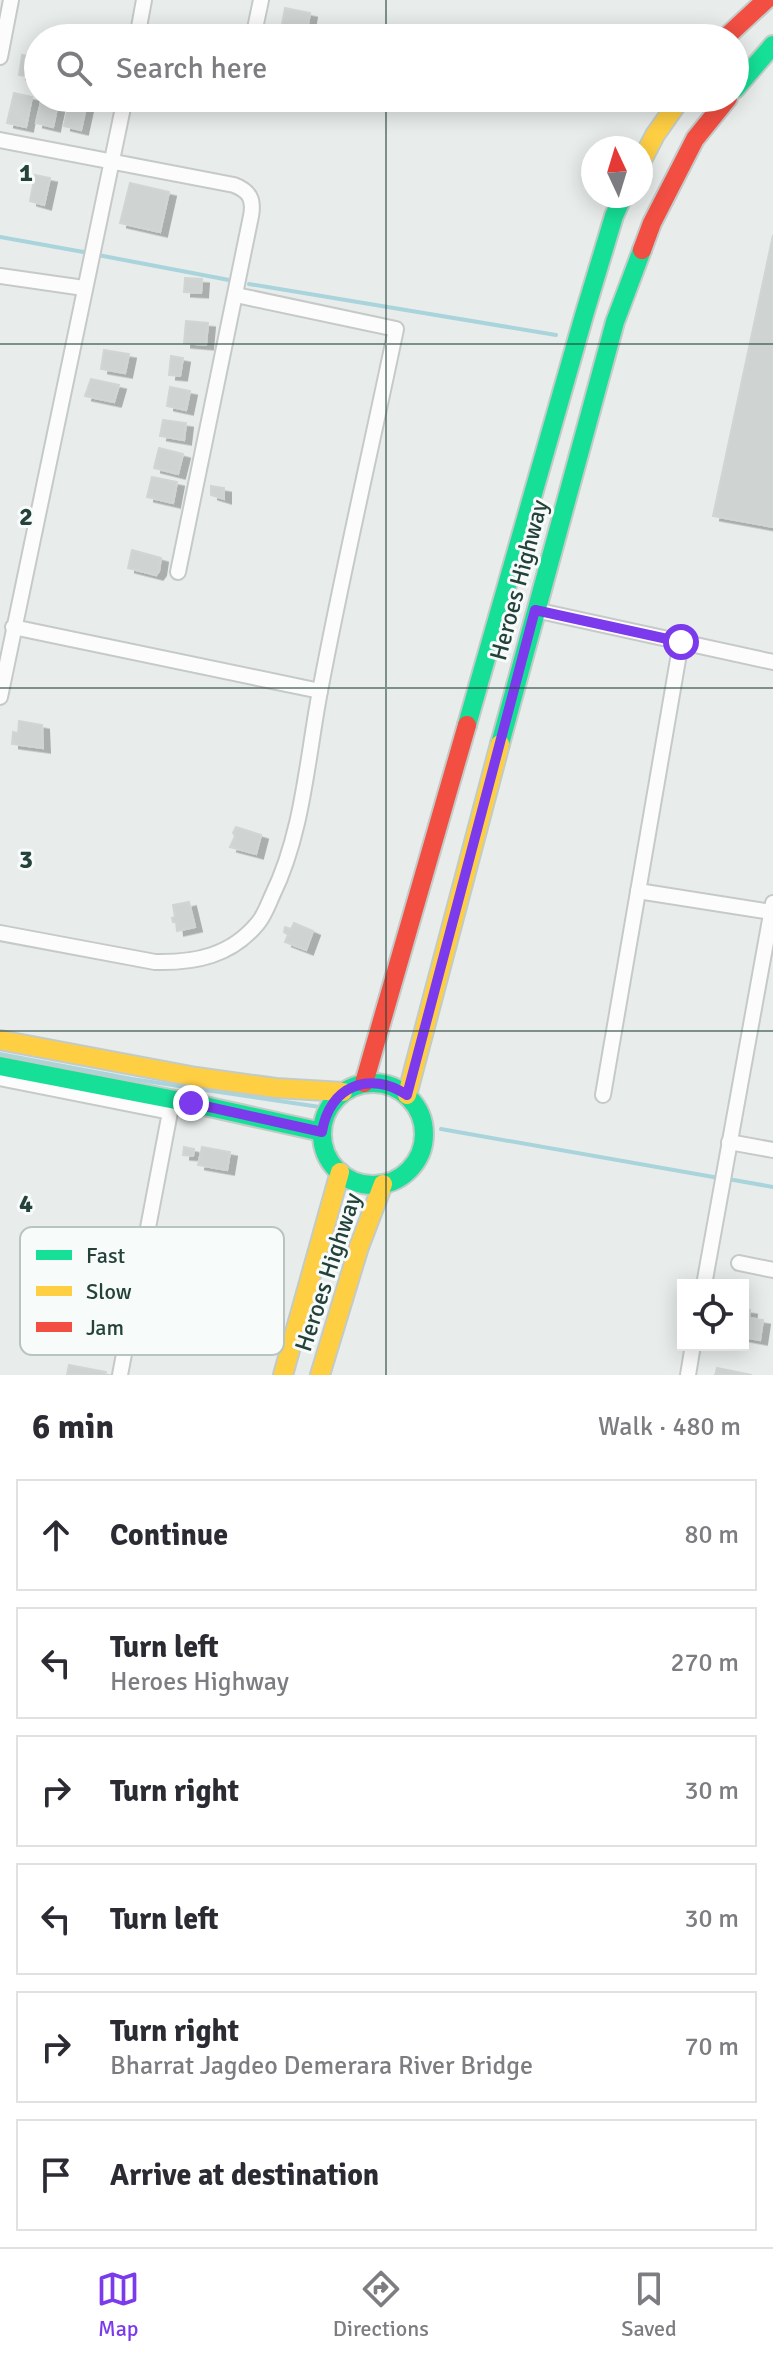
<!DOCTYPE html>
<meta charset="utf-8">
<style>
:root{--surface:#fff;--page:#f7f7f7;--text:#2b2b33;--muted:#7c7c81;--line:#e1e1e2;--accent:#7c3aed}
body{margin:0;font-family:Signika,sans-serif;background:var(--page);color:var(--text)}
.controls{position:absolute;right:24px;bottom:24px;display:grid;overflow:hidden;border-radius:0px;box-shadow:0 4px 20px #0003}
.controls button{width:72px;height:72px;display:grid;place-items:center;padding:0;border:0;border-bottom:2px solid var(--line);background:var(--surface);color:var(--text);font:40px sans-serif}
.compass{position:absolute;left:581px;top:136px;width:72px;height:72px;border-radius:50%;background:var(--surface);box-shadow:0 4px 20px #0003;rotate:356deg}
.stop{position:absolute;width:24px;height:24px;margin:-18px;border:6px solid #7c3aed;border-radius:50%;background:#fff}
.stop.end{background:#7c3aed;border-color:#fff;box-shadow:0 2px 8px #0008}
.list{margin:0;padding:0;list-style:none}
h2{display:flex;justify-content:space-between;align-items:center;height:104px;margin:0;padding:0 32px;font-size:34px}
h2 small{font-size:26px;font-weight:400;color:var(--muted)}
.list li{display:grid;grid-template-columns:52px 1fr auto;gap:24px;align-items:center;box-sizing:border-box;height:112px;margin:0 16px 16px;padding:0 16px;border:2px solid var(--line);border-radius:0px}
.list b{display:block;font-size:30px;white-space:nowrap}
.list p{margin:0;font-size:26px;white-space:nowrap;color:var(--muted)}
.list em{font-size:26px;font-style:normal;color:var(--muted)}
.icon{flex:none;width:44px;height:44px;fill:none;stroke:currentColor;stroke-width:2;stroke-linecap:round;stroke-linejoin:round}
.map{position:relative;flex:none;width:773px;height:1375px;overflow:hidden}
.search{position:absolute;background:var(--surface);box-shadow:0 4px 20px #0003;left:24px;right:24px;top:24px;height:88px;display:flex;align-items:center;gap:20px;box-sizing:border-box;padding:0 28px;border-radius:44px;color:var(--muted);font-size:30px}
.sheet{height:872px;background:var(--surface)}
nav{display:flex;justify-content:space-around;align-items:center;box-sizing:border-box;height:112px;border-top:2px solid var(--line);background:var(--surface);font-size:22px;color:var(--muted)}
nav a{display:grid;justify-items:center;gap:4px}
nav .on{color:var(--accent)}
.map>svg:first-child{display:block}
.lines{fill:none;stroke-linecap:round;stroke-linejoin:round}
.stream{stroke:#a9d4db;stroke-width:4}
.building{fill:#cfd4d2;stroke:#d1d6d4;stroke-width:2;filter:url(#shadow)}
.street-casing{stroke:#c5cac8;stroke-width:18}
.fast-casing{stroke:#c3cbc8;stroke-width:22}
.slow-casing{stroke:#c3cbc8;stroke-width:22}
.jam-casing{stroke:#c3cbc8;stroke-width:22}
.street{stroke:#fcfcfc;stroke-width:14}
.fast{stroke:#16e098;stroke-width:18}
.slow{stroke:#ffcf43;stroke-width:18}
.jam{stroke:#f24e42;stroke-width:18}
.route{stroke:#7c3aed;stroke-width:10}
.grid{fill:none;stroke:#24423a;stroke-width:2;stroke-opacity:0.55}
.labels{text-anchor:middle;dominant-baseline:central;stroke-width:6;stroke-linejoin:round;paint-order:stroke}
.street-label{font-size:24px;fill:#24423a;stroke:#f7fbf9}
.key{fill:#f7fbf9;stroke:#b8c4c0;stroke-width:2}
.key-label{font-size:22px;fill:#24423a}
.grid-label{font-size:26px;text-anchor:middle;font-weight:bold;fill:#24423a;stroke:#f7fbf9;stroke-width:6;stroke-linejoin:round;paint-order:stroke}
</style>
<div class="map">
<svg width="773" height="1375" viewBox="0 0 773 1375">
<defs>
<filter id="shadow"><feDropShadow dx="7" dy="4.5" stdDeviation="0" flood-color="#0004"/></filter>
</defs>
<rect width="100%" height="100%" fill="#e8edeb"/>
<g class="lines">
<g class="stream">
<polyline points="0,237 89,253"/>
<polyline points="98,255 229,280"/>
<polyline points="249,284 556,335"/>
<polyline points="0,1054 132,1079 320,1107"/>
<polyline points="441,1129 719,1178"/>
<polyline points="728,1179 773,1187"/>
</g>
</g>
<g class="building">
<polygon points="285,8 310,13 306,35 281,30"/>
<polygon points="22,55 38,58 38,78 19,75"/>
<polygon points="14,93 32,97 26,127 7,123"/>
<polygon points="42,98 59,99 53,127 36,123"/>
<polygon points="69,103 86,107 81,130 64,126"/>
<polygon points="35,175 50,178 44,205 30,201"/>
<polygon points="130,183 169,192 160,232 120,223"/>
<polygon points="773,235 773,527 713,516"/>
<polygon points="185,278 202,279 201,293 184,292"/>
<polygon points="186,321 208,323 206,345 184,343"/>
<polygon points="104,350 129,354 125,373 101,369"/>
<polygon points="171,356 183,358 180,376 169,375"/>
<polygon points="91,379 119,385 114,402 85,396"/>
<polygon points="170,387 190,391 186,410 167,406"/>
<polygon points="163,420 186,423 184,440 160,436"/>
<polygon points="159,448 183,454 178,474 154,468"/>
<polygon points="152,477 177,482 173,503 147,497"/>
<polygon points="211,486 224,488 224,499 211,495"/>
<polygon points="132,550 161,558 159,571 156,575 128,568"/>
<polygon points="19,721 42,725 43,748 12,744 13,732 18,733"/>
<polygon points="236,827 261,835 256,854 230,847 235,836 233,833"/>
<polygon points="189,902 195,927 177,931 176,922 173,922 172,918 175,917 173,905"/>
<polygon points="294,923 313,931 306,950 285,942 288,935 284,932 285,927 291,929"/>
<polygon points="184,1147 194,1149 193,1156 183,1155"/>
<polygon points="202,1147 230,1152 227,1170 198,1165"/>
<polygon points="743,1309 750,1310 749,1318 763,1320 760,1340 743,1337"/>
<polygon points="69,1365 106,1372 105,1375 67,1375"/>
<polygon points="717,1368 752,1375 715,1375"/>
</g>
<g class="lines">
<defs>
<g id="street">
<polyline points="137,38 144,0"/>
<polyline points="253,38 261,0"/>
<polyline points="0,57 11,0"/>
<path d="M 0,140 L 234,185 C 250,191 254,200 251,216 L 178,572"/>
<polyline points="0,276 84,288"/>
<polyline points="535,610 773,662"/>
<polyline points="13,627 320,691"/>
<polyline points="0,697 125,98"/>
<polyline points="638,891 771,912"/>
<path d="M 0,933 L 155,962 C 195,963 231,956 258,923 C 264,916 268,905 272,896 C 303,833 307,759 320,691 C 343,569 371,449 396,329 L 236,295"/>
<polyline points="0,1078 170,1112 120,1375"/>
<polyline points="603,1095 681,642"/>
<polyline points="729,1142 773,1150"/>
<polyline points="739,1263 773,1270"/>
<polyline points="704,1285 773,903"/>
<polyline points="688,1375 693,1345"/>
</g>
<g id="fast">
<polyline points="735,89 773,45"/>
<polyline points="467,725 585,312 614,216 623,196"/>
<polyline points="500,744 615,322 642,250"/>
<polyline points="0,1066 191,1103 322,1132"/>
<circle cx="373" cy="1134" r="51"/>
</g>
<g id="slow">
<polyline points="641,162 655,135 681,98"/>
<polyline points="0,1040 196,1077 276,1088 343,1092"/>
<polyline points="407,1095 500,744"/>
<polyline points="283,1375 340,1172"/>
<polyline points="320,1375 359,1247 383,1184"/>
</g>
<g id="jam">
<polyline points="725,38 766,0"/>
<polyline points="642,250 652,223 695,139 728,98"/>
<polyline points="364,1083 467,725"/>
</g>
</defs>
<use href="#street" class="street-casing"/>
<use href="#fast" class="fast-casing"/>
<use href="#slow" class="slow-casing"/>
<use href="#jam" class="jam-casing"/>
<use href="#street" class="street"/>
<use href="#fast" class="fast"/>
<use href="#slow" class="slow"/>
<use href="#jam" class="jam"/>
</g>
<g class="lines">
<path class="route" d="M 191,1103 L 322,1132 C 329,1086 370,1070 407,1095 L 535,610 L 681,642"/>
</g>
<path class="grid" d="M 386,0 L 386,38M 386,98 L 386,1375M 0,344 L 773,344M 0,688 L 773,688M 0,1031 L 773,1031"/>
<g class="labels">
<g class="street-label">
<text transform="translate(519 580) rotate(-75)">Heroes Highway</text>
<text transform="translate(328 1272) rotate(-72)">Heroes Highway</text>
</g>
</g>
<rect x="20" y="1227" width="264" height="128" rx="12" class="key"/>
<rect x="36" y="1250" width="36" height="10" fill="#16e098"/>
<rect x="36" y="1286" width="36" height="10" fill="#ffcf43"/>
<rect x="36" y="1322" width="36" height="10" fill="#f24e42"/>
<g class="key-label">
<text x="86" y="1263">Fast</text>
<text x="86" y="1299">Slow</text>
<text x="86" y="1335">Jam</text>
</g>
<g class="grid-label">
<text x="26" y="181">1</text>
<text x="26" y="525">2</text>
<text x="26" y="868">3</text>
<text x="26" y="1212">4</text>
</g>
</svg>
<div class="controls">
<button><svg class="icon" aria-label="locate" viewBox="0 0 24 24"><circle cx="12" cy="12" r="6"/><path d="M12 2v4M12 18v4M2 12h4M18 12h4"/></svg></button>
</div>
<svg class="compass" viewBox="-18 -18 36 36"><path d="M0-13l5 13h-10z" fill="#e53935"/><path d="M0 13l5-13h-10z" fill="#7c7c81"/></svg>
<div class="stop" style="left:681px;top:642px"></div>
<div class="stop end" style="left:191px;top:1103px"></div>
<div class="search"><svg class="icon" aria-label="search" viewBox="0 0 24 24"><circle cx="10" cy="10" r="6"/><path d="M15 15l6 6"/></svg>Search here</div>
</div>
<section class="sheet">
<h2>6 min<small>Walk · 480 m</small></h2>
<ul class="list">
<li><svg class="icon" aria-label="ahead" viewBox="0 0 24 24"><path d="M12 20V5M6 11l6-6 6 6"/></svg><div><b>Continue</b></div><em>80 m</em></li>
<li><svg class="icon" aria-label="left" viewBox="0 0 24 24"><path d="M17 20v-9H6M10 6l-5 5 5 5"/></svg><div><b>Turn left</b><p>Heroes Highway</p></div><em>270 m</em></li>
<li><svg class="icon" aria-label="right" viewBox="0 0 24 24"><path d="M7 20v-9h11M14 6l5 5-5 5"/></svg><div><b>Turn right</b></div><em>30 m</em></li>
<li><svg class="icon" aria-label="left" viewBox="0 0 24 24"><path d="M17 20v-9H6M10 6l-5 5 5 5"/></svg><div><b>Turn left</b></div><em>30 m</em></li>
<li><svg class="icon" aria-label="right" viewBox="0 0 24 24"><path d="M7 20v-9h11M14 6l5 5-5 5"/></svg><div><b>Turn right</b><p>Bharrat Jagdeo Demerara River Bridge</p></div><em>70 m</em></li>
<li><svg class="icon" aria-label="arrive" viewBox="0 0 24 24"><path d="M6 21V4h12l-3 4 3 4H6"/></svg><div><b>Arrive at destination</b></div></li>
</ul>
</section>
<nav>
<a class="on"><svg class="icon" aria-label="map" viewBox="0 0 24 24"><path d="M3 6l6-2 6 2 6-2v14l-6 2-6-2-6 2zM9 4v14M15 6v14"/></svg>Map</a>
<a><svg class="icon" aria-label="directions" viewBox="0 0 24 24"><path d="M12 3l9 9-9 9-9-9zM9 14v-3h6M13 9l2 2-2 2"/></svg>Directions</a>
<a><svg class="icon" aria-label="saved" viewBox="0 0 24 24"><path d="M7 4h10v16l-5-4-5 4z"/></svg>Saved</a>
</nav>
